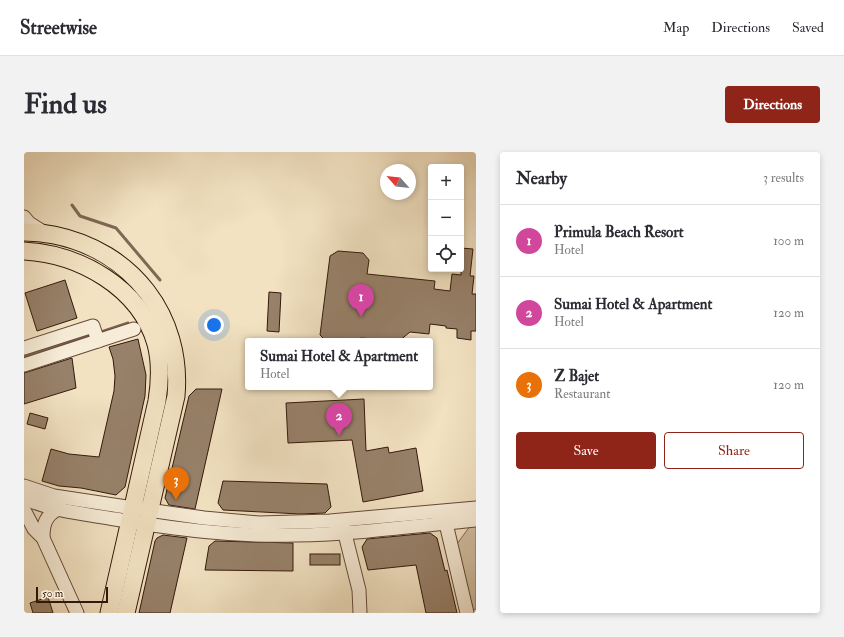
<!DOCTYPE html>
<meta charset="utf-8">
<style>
:root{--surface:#fff;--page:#f2f2f3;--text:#2b2b33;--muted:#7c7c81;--line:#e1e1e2;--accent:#8f2418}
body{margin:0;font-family:"IM FELL Double Pica",serif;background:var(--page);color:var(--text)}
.controls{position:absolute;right:12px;top:12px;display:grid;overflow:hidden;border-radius:4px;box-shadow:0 2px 6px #0003}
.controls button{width:36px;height:36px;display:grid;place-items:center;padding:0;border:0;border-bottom:1px solid var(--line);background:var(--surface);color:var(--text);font:20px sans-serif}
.compass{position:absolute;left:356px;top:12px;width:36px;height:36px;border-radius:50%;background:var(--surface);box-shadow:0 2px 6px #0003;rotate:297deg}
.scale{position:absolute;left:12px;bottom:10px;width:72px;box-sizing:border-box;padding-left:4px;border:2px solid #34180b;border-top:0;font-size:11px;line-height:14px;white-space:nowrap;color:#34180b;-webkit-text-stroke:3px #f7ecd7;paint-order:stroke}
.you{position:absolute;left:190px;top:173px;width:14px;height:14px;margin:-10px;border:3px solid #fff;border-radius:50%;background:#1a73e8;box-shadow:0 0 0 6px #1a73e833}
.badge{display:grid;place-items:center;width:26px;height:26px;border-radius:50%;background:var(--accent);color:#fff;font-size:13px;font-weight:700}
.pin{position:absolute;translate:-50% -33px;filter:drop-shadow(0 1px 2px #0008)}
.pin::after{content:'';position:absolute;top:21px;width:14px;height:12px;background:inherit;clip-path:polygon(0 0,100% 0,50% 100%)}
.popup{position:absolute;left:221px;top:186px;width:188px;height:52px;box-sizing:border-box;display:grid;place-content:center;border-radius:4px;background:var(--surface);filter:drop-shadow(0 1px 3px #0005);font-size:13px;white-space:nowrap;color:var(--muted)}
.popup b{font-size:15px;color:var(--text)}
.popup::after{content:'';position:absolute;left:50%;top:100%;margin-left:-8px;border:8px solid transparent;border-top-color:var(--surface)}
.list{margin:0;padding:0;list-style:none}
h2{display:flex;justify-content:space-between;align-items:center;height:52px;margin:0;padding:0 16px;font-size:17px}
h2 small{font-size:13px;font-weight:400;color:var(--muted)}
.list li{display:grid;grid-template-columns:26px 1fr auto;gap:12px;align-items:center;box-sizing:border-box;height:72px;padding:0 16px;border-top:1px solid var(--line)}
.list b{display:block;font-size:15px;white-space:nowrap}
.list p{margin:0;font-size:13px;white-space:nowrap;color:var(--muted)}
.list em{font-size:13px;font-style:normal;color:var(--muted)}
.actions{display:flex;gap:8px;padding:12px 16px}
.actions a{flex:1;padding:9px 0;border:1px solid var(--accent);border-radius:4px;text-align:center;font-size:14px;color:var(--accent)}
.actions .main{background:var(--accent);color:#fff}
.icon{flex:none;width:22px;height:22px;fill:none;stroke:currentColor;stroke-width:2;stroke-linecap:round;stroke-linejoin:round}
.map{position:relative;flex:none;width:452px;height:461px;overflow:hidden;border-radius:4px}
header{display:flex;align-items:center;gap:24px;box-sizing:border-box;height:56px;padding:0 20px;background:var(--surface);border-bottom:1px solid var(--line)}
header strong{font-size:19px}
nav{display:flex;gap:22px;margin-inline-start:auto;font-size:14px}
.intro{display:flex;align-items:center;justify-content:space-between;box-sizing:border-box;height:96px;padding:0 24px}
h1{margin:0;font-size:28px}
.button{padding:10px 18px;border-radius:4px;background:var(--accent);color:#fff;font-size:14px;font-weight:700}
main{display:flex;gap:24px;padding:0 24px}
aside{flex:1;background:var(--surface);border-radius:4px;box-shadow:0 2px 6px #0003}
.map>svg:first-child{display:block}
.green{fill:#d2c0a3;stroke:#836c57}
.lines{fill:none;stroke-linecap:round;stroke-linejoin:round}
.stream{stroke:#7f6854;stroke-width:3}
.building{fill:#97816a;stroke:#34180b}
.minor-casing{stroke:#644a39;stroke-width:15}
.major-casing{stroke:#34180b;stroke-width:19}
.minor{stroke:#f7ecd7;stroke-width:13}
.major{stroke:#f2e2c2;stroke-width:17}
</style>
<header>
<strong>Streetwise</strong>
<nav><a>Map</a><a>Directions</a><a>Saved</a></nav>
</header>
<div class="intro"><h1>Find us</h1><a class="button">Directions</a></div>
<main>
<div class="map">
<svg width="452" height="461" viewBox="0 0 452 461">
<rect width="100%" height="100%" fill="#f2e2c2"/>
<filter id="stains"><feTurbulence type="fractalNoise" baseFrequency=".005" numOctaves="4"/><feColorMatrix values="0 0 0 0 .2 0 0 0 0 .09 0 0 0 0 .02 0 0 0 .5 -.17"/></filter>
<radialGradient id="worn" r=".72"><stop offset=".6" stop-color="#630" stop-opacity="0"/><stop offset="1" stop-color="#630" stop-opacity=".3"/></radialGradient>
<polygon class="green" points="446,374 452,374 452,457 449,458 433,392"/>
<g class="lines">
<g class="stream">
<polyline points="48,53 56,64 92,76 136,128"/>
<polyline points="74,181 104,171"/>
<polyline points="0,205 69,183"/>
</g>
</g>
<g class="building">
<polygon points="437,96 449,97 446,124 450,124 448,142 452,142 452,179 447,179 447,188 433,186 433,177 422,176 422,174 406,172 405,182 386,180 375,189 337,186 333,189 302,189 296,183 306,104 314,99 339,101 345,108 343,122 411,129 410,137 426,139 428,122 437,123"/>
<polygon points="41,128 53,166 13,179 1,141"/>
<polygon points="245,140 257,141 255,180 243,179"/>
<polygon points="114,187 122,223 121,244 101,335 92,343 57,336 35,334 18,329 27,297 45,302 75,305 90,239 91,224 89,207 85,195"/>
<polygon points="48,206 52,236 0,252 0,221"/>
<polygon points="172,237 198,237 171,357 145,353 141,346 165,244"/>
<polygon points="340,247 342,299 364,295 365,301 392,296 399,339 339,350 328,288 264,291 262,251"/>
<polygon points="6,261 24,266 21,277 3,272"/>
<polygon points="199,329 303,332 307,355 301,361 276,362 199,358 194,351"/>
<polygon points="406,381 413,386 421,419 423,418 433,461 402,461 392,413 344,418 338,395 343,387"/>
<polygon points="139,383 163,386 146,461 115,461 131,389 133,386"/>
<polygon points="191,389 269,391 269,419 181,418 185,394"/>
<rect x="286" y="402" width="30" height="11"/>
<polygon points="24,445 29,461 9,461 6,451"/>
</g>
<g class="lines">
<defs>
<g id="minor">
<polyline points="0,65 5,71 21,81"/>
<polyline points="0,196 69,174 74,189"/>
<polyline points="0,213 110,177"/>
<polyline points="0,334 30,344 96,354 180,366 235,371 306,369 452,356"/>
<path d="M 0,346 C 28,359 61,362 91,367 C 151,377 211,385 271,383 C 332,382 392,374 452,368"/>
<polyline points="0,358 10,377 19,386 53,461"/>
<polyline points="420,363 443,461"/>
<polyline points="319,374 335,438 336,461"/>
<path d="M 19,386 C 19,373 21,364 34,357"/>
</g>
<g id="major">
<path d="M 0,80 C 10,80 20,81 30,83 C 108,99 159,164 152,244 L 102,461"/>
<path d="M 0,99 C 55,102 116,135 132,192 C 137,211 136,230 133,249 L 85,461"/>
</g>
</defs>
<use href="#minor" class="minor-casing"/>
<use href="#major" class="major-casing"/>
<use href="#minor" class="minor"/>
<use href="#major" class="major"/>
</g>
<rect width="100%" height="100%" filter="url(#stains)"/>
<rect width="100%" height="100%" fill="url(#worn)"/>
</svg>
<div class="controls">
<button>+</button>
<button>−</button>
<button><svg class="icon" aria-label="locate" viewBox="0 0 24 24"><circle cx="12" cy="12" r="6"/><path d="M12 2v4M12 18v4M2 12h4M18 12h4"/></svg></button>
</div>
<svg class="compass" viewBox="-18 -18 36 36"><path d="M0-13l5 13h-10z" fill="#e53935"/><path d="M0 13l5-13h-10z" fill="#7c7c81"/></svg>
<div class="scale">50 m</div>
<div class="you"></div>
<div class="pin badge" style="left:337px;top:165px;background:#d1479c">1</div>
<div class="pin badge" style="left:315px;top:284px;background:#d1479c">2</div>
<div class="popup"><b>Sumai Hotel &amp; Apartment</b>Hotel</div>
<div class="pin badge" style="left:152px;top:348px;background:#e8710a">3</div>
</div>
<aside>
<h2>Nearby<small>3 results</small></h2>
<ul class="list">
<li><span class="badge" style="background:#d1479c">1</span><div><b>Primula Beach Resort</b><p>Hotel</p></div><em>100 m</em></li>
<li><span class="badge" style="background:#d1479c">2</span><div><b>Sumai Hotel &amp; Apartment</b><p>Hotel</p></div><em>120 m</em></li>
<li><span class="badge" style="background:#e8710a">3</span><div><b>Z Bajet</b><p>Restaurant</p></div><em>120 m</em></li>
</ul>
<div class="actions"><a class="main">Save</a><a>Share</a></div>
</aside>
</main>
